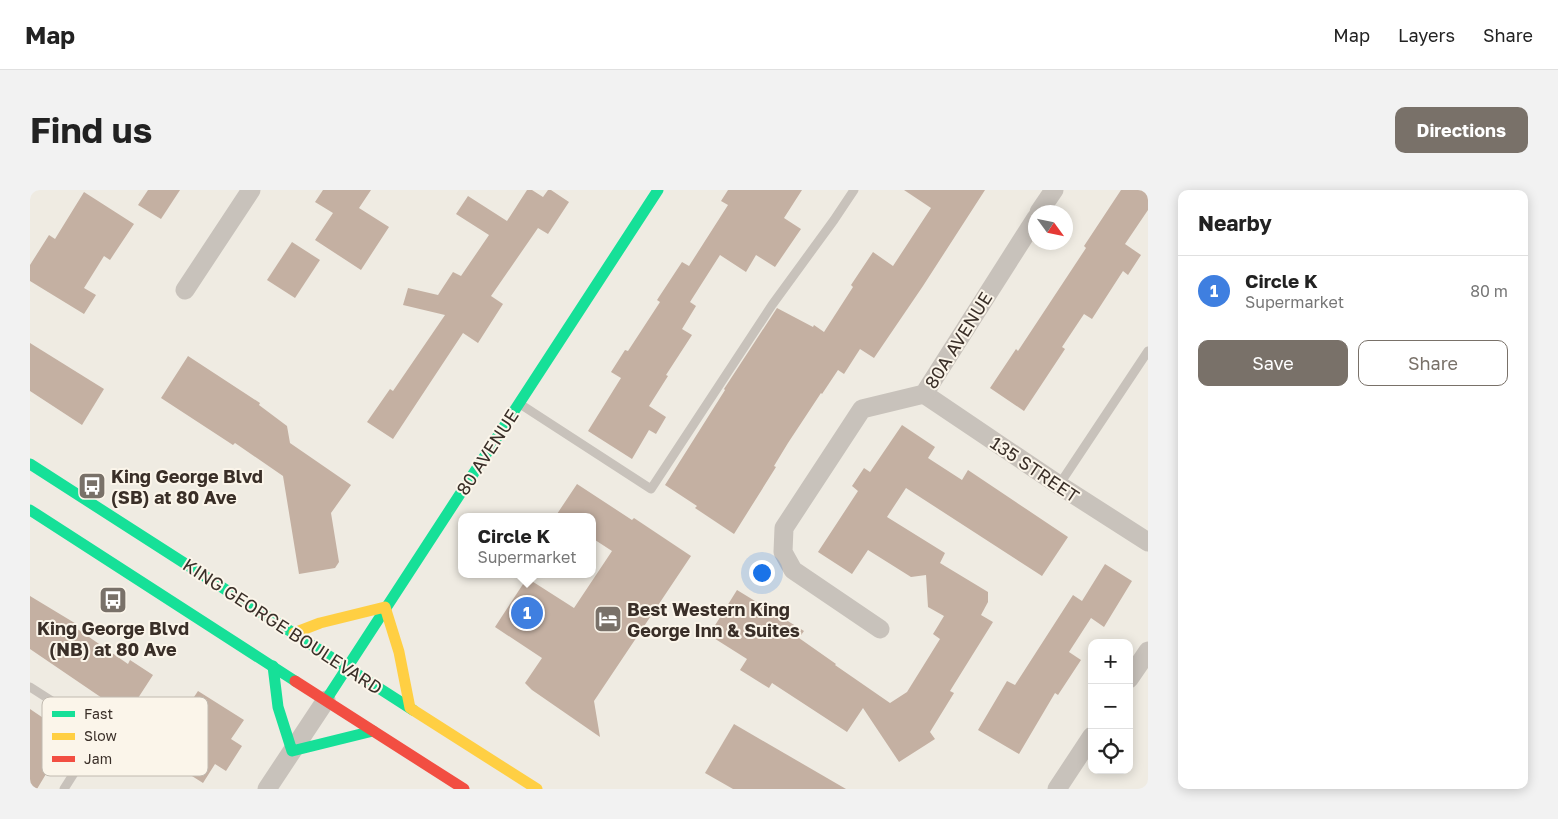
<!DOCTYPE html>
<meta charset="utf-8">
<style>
:root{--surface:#fff;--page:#f2f2f2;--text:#222;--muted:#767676;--line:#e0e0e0;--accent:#797169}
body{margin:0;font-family:"Golos Text",sans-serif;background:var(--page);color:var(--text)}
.controls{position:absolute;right:15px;bottom:15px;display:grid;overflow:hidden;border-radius:10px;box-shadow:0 2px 12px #0003}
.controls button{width:45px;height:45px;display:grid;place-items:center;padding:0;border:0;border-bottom:1px solid var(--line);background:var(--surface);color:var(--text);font:25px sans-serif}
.compass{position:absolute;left:998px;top:15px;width:45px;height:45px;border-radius:50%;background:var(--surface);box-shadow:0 2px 12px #0003;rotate:123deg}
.you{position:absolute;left:731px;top:382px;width:18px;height:18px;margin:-12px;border:4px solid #fff;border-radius:50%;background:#1a73e8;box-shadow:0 0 0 8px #1a73e833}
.badge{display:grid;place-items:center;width:32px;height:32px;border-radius:50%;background:var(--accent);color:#fff;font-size:16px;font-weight:700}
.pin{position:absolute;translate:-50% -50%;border:2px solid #fff;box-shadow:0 1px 5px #0006}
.popup{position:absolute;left:428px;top:323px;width:138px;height:65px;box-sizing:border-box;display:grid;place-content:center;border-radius:10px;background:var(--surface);filter:drop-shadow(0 1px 4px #0005);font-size:16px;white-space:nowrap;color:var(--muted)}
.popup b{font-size:19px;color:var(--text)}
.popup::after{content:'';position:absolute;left:50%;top:100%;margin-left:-10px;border:10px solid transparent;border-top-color:var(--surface)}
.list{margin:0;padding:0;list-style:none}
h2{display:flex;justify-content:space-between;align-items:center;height:65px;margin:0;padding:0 20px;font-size:21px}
h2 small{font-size:16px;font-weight:400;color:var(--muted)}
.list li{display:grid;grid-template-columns:32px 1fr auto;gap:15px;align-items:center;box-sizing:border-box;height:70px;padding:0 20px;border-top:1px solid var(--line)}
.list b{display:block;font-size:19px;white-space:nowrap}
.list p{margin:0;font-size:16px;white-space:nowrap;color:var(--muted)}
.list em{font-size:16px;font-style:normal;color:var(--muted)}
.actions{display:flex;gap:10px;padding:15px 20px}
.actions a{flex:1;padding:11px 0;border:1px solid var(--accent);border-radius:10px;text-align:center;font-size:18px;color:var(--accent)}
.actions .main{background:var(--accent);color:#fff}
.icon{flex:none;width:28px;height:28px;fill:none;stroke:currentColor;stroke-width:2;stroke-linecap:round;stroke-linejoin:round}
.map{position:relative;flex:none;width:1118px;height:599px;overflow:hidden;border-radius:10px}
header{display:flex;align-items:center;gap:30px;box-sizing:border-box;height:70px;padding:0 25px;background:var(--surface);border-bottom:1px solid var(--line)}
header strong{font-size:24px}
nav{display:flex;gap:28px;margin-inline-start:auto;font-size:18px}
.intro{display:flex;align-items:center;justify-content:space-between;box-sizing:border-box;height:120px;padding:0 30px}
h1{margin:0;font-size:35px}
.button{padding:12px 22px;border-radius:10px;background:var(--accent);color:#fff;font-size:18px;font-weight:700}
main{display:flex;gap:30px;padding:0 30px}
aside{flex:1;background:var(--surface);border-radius:10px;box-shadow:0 2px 12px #0003}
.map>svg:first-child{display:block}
.building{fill:#c4b0a2}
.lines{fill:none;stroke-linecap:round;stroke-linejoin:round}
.lane{stroke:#c8c2bb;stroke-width:9}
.street{stroke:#c8c2bb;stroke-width:19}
.fast{stroke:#16e098;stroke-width:11}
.slow{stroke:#ffcf43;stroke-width:11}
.jam{stroke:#f24e42;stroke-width:11}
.labels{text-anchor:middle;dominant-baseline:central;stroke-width:4;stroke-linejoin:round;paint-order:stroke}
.street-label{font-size:18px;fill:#3a2f28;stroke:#fbf5ea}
.poi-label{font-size:18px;font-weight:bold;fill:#3a2f28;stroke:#fbf5ea;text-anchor:start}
.key{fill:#fbf5ea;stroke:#c1bab0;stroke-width:1}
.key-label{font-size:14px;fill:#3a2f28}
</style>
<header>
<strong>Map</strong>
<nav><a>Map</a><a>Layers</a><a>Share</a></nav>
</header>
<div class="intro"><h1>Find us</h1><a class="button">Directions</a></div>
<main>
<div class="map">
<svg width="1118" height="599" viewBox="0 0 1118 599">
<rect width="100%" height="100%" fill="#efebe2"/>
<g class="building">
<polygon points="118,0 150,0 131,29 108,15"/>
<polygon points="293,0 341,0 329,18 359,37 331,80 285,50 303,23 285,12"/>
<polygon points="497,0 502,0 513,7 518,0 521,0 539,12 518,44 508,38 461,106 473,114 448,153 433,143 363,249 337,232 360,199 363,201 415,125 373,115 378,98 408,105 423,82 431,86 459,45 426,24 438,6 477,31"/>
<polygon points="698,0 772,0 754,28 771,39 745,77 726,65 716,82 690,65 660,112 666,116 652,139 662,145 636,185 638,186 619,216 636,227 626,244 619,240 602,269 558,241 591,188 581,182 595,160 598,161 630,112 627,110 652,72 659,76 698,15 691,11"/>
<polygon points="874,0 955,0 893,96 844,168 830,159 814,184 808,180 792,204 791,203 758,253 744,276 746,277 704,344 665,318 667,316 635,295 695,200 694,199 747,118 783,137 784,135 794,142 823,97 821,95 843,62 863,76 901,18"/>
<polygon points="1091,0 1118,0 1118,20 1095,54 1111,65 1098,85 1093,81 1062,129 1054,124 1032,157 1035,159 994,221 960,198 986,159 988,161 1056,58 1054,56"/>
<polygon points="54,2 104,34 80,70 74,66 54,98 66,105 54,124 0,91 0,75 19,45 25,49"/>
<polygon points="262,52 290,70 265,108 237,90"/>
<polygon points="0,153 74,199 52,235 0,201"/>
<polygon points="158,166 230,213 229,215 257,236 260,253 321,295 301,323 309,372 305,378 269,384 253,286 205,253 203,255 131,208"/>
<polygon points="872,235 905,257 898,268 932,290 938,280 1038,347 1012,386 876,298 857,327 915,363 910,373 958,402 958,412 951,425 963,432 920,501 924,503 900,542 905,549 869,572 833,518 817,542 742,493 739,498 710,480 717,469 679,445 707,400 774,441 769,448 806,474 805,475 860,513 877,502 910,449 903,444 914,426 898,417 896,385 881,387 838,360 822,384 788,362 828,301 822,296 834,278 840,282"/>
<polygon points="547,294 602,330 604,328 661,366 564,511 570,547 502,500 495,493 512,468 465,437 497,388 544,418 582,361 562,348 562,327 525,327"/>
<polygon points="1075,374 1102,391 1074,437 1061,428 1039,462 1051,470 1028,505 1025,503 989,564 948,540 977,491 985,495 1043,405 1052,411"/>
<polygon points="0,406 48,435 46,438 98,474 100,470 123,485 97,525 0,459"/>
<polygon points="168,501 214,530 201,549 212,556 196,581 185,574 173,593 124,562 141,535 144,537"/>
<polygon points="0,519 31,540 26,549 37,556 25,575 22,574 7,599 0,599"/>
<polygon points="704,534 816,599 703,599 675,583"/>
</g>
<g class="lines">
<g class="lane">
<polyline points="490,214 621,299 742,115 804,30 824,0"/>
<polyline points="1029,295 1118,161"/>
<polyline points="0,497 36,520 55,539 58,561 34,599"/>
</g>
<g class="street">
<polyline points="1009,22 1024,0"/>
<polyline points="155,100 221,0"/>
<polyline points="894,204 1029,295 1118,352"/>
<polyline points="850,439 763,380 753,362 754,338 832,219 894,204 1006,28"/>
<polyline points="1099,489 1118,461"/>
<polyline points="237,599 296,510"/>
<polyline points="1027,599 1062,546"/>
</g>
<g class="fast">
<polyline points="0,274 383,520"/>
<polyline points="0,320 265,491"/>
<polyline points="243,476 248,517 262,561 343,541"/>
<polyline points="296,510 628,0"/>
</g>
<g class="slow">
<polyline points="264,443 290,433 355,417 369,462 380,518"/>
<polyline points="383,520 507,599"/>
</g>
<polyline class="jam" points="265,491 434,599"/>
</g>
<defs>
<symbol id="bus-square" viewBox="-11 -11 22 22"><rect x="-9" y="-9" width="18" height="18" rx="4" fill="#797169" stroke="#fbf5ea"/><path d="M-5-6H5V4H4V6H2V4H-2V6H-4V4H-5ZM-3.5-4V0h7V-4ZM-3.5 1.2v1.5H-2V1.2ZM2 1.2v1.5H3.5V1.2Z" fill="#fff"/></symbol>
<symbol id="hotel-square" viewBox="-11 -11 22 22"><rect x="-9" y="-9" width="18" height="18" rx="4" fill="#797169" stroke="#fbf5ea"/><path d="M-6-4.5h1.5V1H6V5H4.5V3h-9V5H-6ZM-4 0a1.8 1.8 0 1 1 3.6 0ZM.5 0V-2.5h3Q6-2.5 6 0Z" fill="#fff"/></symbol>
</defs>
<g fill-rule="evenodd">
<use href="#bus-square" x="46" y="280" width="32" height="32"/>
<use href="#bus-square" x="67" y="394" width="32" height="32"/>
<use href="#hotel-square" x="562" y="413" width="32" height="32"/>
</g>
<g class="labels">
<g class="street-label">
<text transform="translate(928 150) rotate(-58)">80A AVENUE</text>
<text transform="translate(457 262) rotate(-57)">80 AVENUE</text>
<text transform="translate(1005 279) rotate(34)">135 STREET</text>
<text transform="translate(253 436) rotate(33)">KING GEORGE BOULEVARD</text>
</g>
<g class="poi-label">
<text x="81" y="286">King George Blvd<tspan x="81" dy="21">(SB) at 80 Ave</tspan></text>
<text x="597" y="419">Best Western King<tspan x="597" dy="21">George Inn &amp; Suites</tspan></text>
<text x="83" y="438" text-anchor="middle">King George Blvd<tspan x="83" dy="21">(NB) at 80 Ave</tspan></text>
</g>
</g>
<rect x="12" y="507" width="166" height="79" rx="8" class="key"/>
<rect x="22" y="521" width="23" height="6" fill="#16e098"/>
<rect x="22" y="543" width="23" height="7" fill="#ffcf43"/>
<rect x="22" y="566" width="23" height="6" fill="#f24e42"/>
<g class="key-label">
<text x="54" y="529">Fast</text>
<text x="54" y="551">Slow</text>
<text x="54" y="574">Jam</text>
</g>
</svg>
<div class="controls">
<button>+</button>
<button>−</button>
<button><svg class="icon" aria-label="locate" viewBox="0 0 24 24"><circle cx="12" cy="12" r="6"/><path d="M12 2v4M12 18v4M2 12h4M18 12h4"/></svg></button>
</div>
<svg class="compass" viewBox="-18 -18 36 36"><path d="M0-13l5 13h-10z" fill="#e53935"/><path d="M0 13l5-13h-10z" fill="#767676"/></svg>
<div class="you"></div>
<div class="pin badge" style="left:497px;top:423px;background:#3f7fe0">1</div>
<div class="popup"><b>Circle K</b>Supermarket</div>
</div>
<aside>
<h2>Nearby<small></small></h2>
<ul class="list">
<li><span class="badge" style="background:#3f7fe0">1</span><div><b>Circle K</b><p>Supermarket</p></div><em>80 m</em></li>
</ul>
<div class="actions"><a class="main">Save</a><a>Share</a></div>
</aside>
</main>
